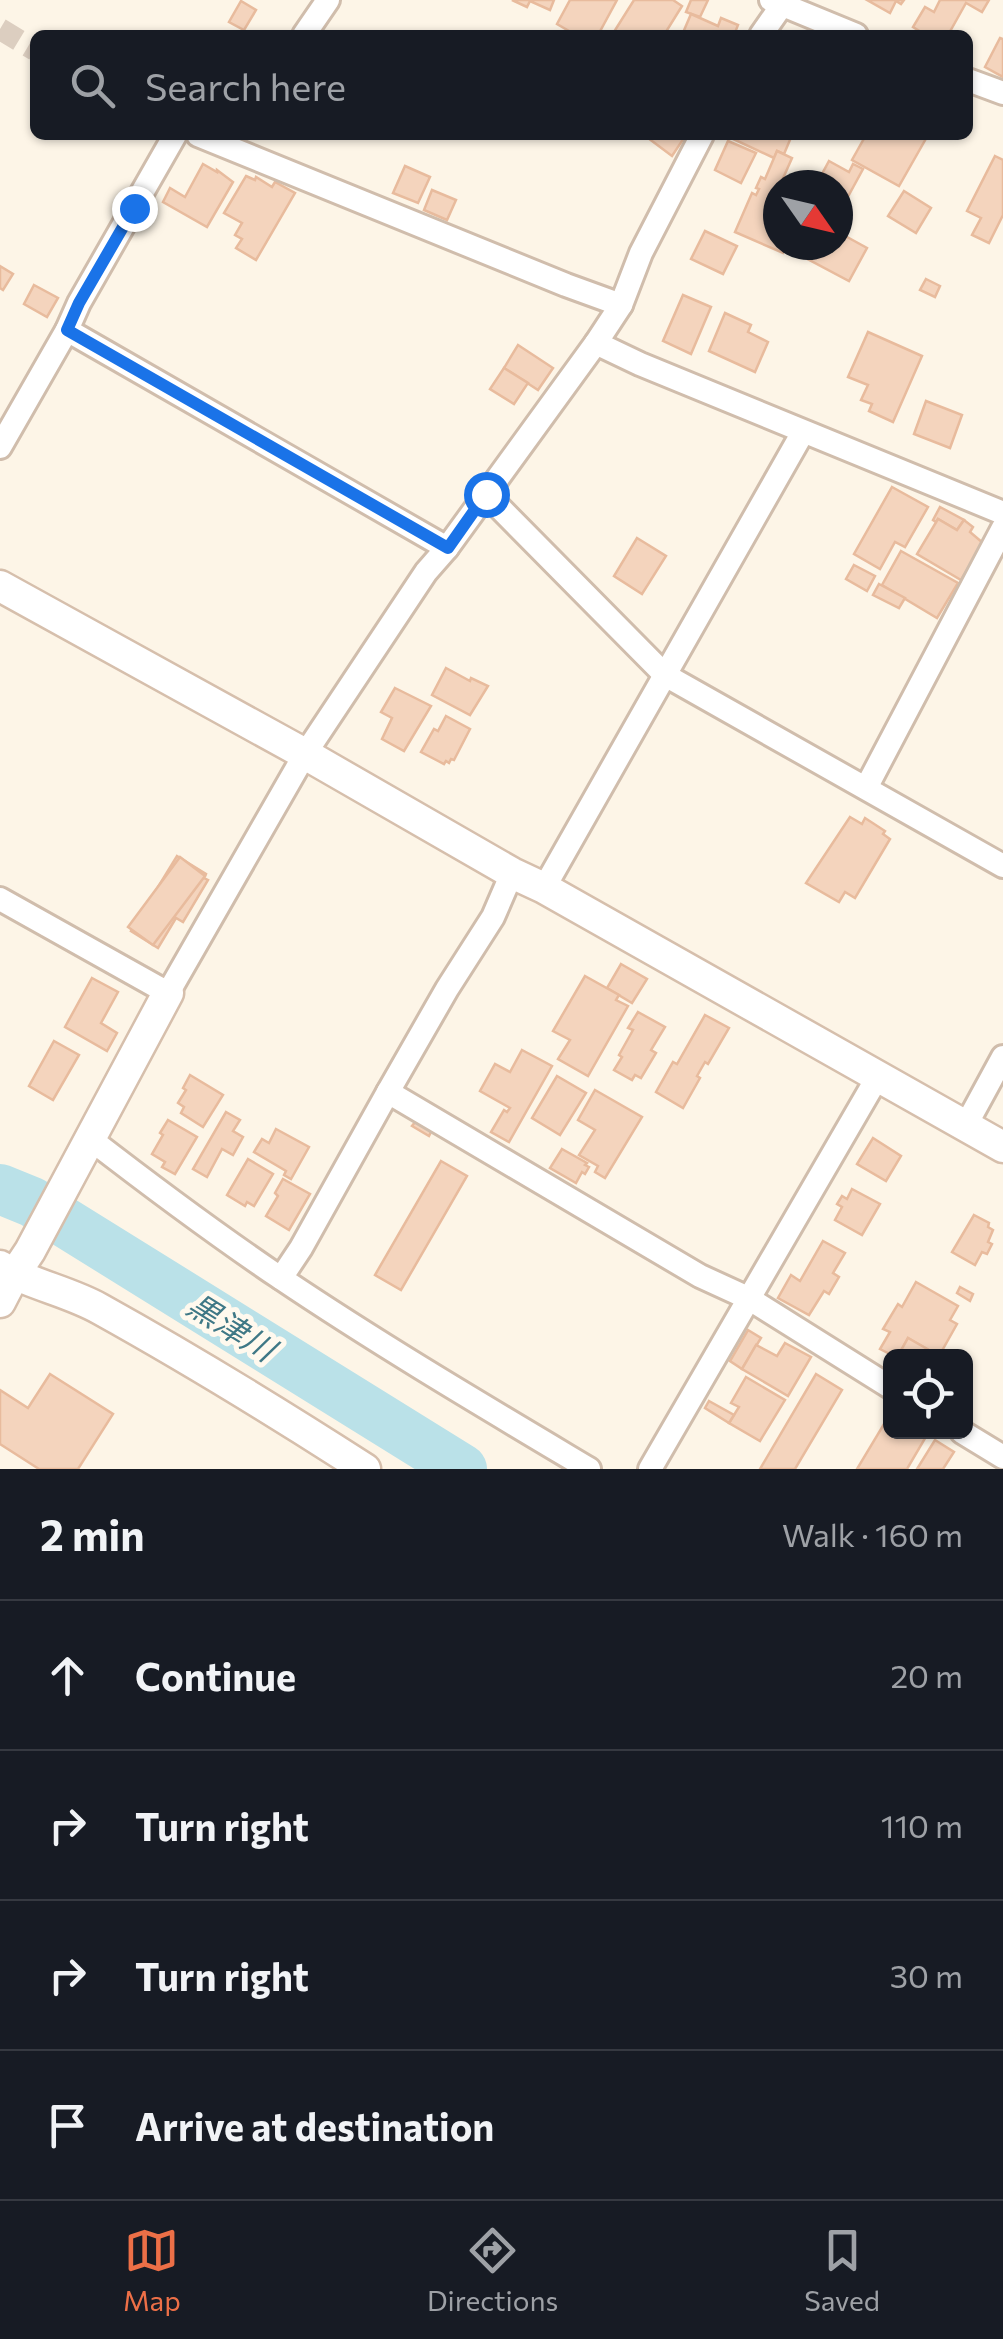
<!DOCTYPE html>
<meta charset="utf-8">
<style>
:root{--surface:#171b24;--page:#20242c;--text:#f1f3f6;--muted:#9ea1a6;--line:#363941;--accent:#ec6f47}
body{margin:0;font-family:Commissioner,"Noto Sans JP",sans-serif;background:var(--page);color:var(--text)}
.controls{position:absolute;right:30px;bottom:30px;display:grid;overflow:hidden;border-radius:15px;box-shadow:0 2px 8px #0004}
.controls button{width:90px;height:90px;display:grid;place-items:center;padding:0;border:0;border-bottom:2px solid var(--line);background:var(--surface);color:var(--text);font:50px sans-serif}
.compass{position:absolute;left:763px;top:170px;width:90px;height:90px;border-radius:50%;background:var(--surface);box-shadow:0 2px 8px #0004;rotate:124deg}
.stop{position:absolute;width:30px;height:30px;margin:-22px;border:8px solid #1a73e8;border-radius:50%;background:#fff}
.stop.end{background:#1a73e8;border-color:#fff;box-shadow:0 2px 10px #0008}
.list{margin:0;padding:0;list-style:none}
h2{display:flex;justify-content:space-between;align-items:center;height:130px;margin:0;padding:0 40px;font-size:42px}
h2 small{font-size:32px;font-weight:400;color:var(--muted)}
.list li{display:grid;grid-template-columns:65px 1fr auto;gap:30px;align-items:center;box-sizing:border-box;height:150px;padding:0 40px;border-top:2px solid var(--line)}
.list b{display:block;font-size:38px;white-space:nowrap}
.list em{font-size:32px;font-style:normal;color:var(--muted)}
.icon{flex:none;width:55px;height:55px;fill:none;stroke:currentColor;stroke-width:2;stroke-linecap:round;stroke-linejoin:round}
.map{position:relative;flex:none;width:1003px;height:1469px;overflow:hidden}
.search{position:absolute;background:var(--surface);box-shadow:0 2px 8px #0004;left:30px;right:30px;top:30px;height:110px;display:flex;align-items:center;gap:25px;box-sizing:border-box;padding:0 35px;border-radius:15px;color:var(--muted);font-size:38px}
.sheet{height:730px;background:var(--surface)}
nav{display:flex;justify-content:space-around;align-items:center;box-sizing:border-box;height:140px;border-top:2px solid var(--line);background:var(--surface);font-size:28px;color:var(--muted)}
nav a{display:grid;justify-items:center;gap:5px}
nav .on{color:var(--accent)}
.map>svg:first-child{display:block}
.lines{fill:none;stroke-linecap:round;stroke-linejoin:round}
.river{stroke:#bae1e8;stroke-width:50}
.building{fill:#f4d4bd;stroke:#e8bb9d;stroke-width:2.5}
.street-tunnel{stroke:#dccec0;stroke-width:22;stroke-dasharray:22 11;stroke-linecap:butt}
.street-casing{stroke:#d0bdac;stroke-width:28}
.secondary-casing{stroke:#d6bfac;stroke-width:35}
.street{stroke:#fff;stroke-width:22}
.secondary{stroke:#fff;stroke-width:30}
.route{stroke:#1a73e8;stroke-width:12}
.labels{text-anchor:middle;dominant-baseline:central;stroke-width:10;stroke-linejoin:round;paint-order:stroke}
.water-label{font-size:32px;font-style:italic;fill:#3f7886;stroke:#fff9ee}
</style>
<div class="map">
<svg width="1003" height="1469" viewBox="0 0 1003 1469">
<rect width="100%" height="100%" fill="#fdf5e7"/>
<g class="lines">
<polyline class="river" points="0,1189 32,1202 462,1469"/>
</g>
<g class="building">
<polygon points="512,0 554,0 550,10 530,1 527,7"/>
<polygon points="570,0 617,0 598,35 576,35 557,24"/>
<polygon points="634,0 673,0 682,6 664,35 612,35"/>
<polygon points="691,0 708,0 700,17 686,12"/>
<polygon points="867,0 904,0 901,4 896,1 890,13"/>
<polygon points="940,0 989,0 982,12 966,3 948,35 926,35 913,27 925,7 934,12"/>
<polygon points="241,1 256,10 244,30 229,22"/>
<polygon points="691,14 718,26 721,18 738,25 734,35 682,35"/>
<polygon points="1000,38 1003,39 1003,77 985,67"/>
<polygon points="644,135 686,135 672,156"/>
<polygon points="732,135 792,135 784,154 777,151 774,158 731,138"/>
<polygon points="866,135 928,135 899,186 852,160"/>
<polygon points="728,141 756,153 741,183 715,170"/>
<polygon points="777,151 792,158 780,185 778,185 778,245 787,245 783,253 735,232 752,193 756,195 759,189 756,188 761,177 765,179"/>
<polygon points="995,156 1003,160 1003,215 989,243 972,235 981,218 967,211"/>
<polygon points="829,161 849,172 853,164 863,169 838,215 838,185 816,185"/>
<polygon points="203,164 217,172 217,170 233,182 207,227 163,202 170,188 185,197"/>
<polygon points="405,166 430,177 418,203 393,193"/>
<polygon points="246,176 255,180 256,177 272,187 275,182 295,193 256,260 236,248 242,239 235,235 242,223 224,213"/>
<polygon points="432,190 456,200 447,220 424,210"/>
<polygon points="904,191 931,208 916,233 888,216"/>
<polygon points="705,231 737,246 723,274 691,259"/>
<polygon points="838,232 867,248 849,281 798,254 803,245 838,245"/>
<polygon points="0,266 13,274 3,290 0,288"/>
<polygon points="926,279 940,286 935,297 920,290"/>
<polygon points="34,285 58,298 47,317 24,304"/>
<polygon points="683,295 711,307 691,354 663,341"/>
<polygon points="725,313 751,325 748,332 768,342 755,372 709,351"/>
<polygon points="868,332 922,356 893,422 869,411 872,404 861,400 868,385 848,377"/>
<polygon points="518,345 553,368 538,390 504,368"/>
<polygon points="504,368 528,383 514,404 490,389"/>
<polygon points="926,401 962,415 950,448 914,434"/>
<polygon points="892,487 928,507 905,547 895,542 880,569 854,554"/>
<polygon points="940,507 964,520 957,530 938,519 936,522 933,520"/>
<polygon points="938,519 957,530 964,520 973,527 970,532 983,543 961,580 917,554"/>
<polygon points="637,538 666,556 642,594 614,576"/>
<polygon points="901,551 958,583 937,618 882,585"/>
<polygon points="854,565 875,576 867,591 846,579"/>
<polygon points="879,584 905,598 899,608 873,595"/>
<polygon points="446,668 470,681 471,678 488,686 470,715 432,695"/>
<polygon points="395,688 431,706 404,751 382,739 392,718 381,712"/>
<polygon points="446,716 470,729 454,760 451,759 449,763 446,761 444,764 421,752 434,729 438,731"/>
<polygon points="850,817 862,824 865,818 885,831 883,834 890,839 855,898 845,892 839,902 806,883"/>
<polygon points="177,856 206,874 204,878 208,880 183,922 176,918 158,948 131,931"/>
<polygon points="180,857 205,876 153,945 128,927"/>
<polygon points="621,964 647,979 632,1003 607,988"/>
<polygon points="585,976 619,995 616,1000 628,1006 588,1076 558,1059 570,1040 553,1031"/>
<polygon points="92,978 118,992 101,1023 117,1033 107,1051 65,1027"/>
<polygon points="638,1012 665,1027 651,1050 656,1053 641,1078 635,1075 632,1080 614,1070 622,1057 619,1055 633,1030 628,1028"/>
<polygon points="705,1015 729,1028 708,1064 705,1062 697,1076 700,1078 683,1108 656,1092 673,1062 677,1064"/>
<polygon points="54,1041 79,1055 53,1100 29,1086"/>
<polygon points="522,1050 552,1066 509,1142 491,1132 504,1110 507,1112 510,1108 480,1091 495,1064 510,1072"/>
<polygon points="190,1075 223,1095 203,1127 181,1113 184,1107 178,1103 186,1090 183,1088"/>
<polygon points="557,1076 586,1093 560,1135 532,1118"/>
<polygon points="595,1090 642,1117 605,1178 595,1172 598,1166 579,1155 595,1130 578,1120"/>
<polygon points="226,1112 240,1120 233,1131 243,1137 233,1155 222,1149 207,1177 193,1169"/>
<polygon points="168,1120 197,1137 175,1174 162,1167 165,1162 152,1154 163,1135 160,1133"/>
<polygon points="416,1121 432,1130 429,1136 412,1126"/>
<polygon points="276,1129 309,1147 291,1179 284,1175 286,1171 254,1152 262,1139 269,1143"/>
<polygon points="873,1138 901,1156 886,1181 857,1164"/>
<polygon points="562,1149 587,1163 585,1165 589,1167 585,1174 582,1172 576,1183 550,1168"/>
<polygon points="248,1159 273,1174 254,1206 247,1202 245,1206 227,1195"/>
<polygon points="441,1161 467,1176 401,1290 375,1275"/>
<polygon points="283,1179 310,1194 289,1230 266,1216 278,1196 275,1193"/>
<polygon points="852,1189 880,1204 862,1235 835,1220 842,1207 837,1204 842,1196 847,1199"/>
<polygon points="974,1215 989,1223 988,1227 993,1230 988,1242 992,1244 987,1254 982,1252 975,1265 952,1252"/>
<polygon points="823,1241 845,1253 833,1273 839,1277 829,1294 824,1291 809,1315 778,1298 791,1275 800,1281"/>
<polygon points="916,1282 958,1306 950,1320 957,1324 939,1356 908,1338 898,1356 894,1356 880,1349 890,1332 883,1329 898,1304 902,1307"/>
<polygon points="960,1287 973,1294 970,1301 957,1293"/>
<polygon points="748,1330 761,1338 742,1369 730,1361"/>
<polygon points="908,1338 936,1354 935,1356 898,1356"/>
<polygon points="785,1343 811,1357 788,1396 742,1369 756,1345 777,1356"/>
<polygon points="50,1374 113,1414 78,1469 39,1469 0,1444 0,1390 28,1408"/>
<polygon points="816,1374 842,1390 795,1469 760,1469"/>
<polygon points="746,1377 785,1400 760,1441 729,1423 739,1407 731,1403"/>
<polygon points="709,1401 734,1415 729,1423 705,1408"/>
<polygon points="887,1419 890,1421 890,1432 922,1432 927,1435 907,1469 857,1469"/>
<polygon points="935,1440 954,1452 943,1469 917,1469"/>
</g>
<g class="lines">
<polyline class="street-tunnel" points="0,29 35,50"/>
<defs>
<g id="street">
<polyline points="771,0 856,35"/>
<polyline points="304,35 328,0"/>
<polyline points="761,35 782,5"/>
<polyline points="968,80 1003,93"/>
<polyline points="198,135 566,285 621,305"/>
<polyline points="67,330 447,548"/>
<polyline points="596,343 640,364 1003,513"/>
<polyline points="0,447 67,330 79,303 175,135"/>
<polyline points="486,494 665,675 1003,866"/>
<polyline points="866,788 1003,528"/>
<polyline points="544,888 803,432"/>
<polyline points="0,899 168,993 305,754 426,572 447,548 596,343 621,305 641,253 702,135"/>
<polyline points="388,1092 700,1276 748,1298 890,1387"/>
<polyline points="966,1125 1003,1057"/>
<path d="M 89,1138 C 151,1186 214,1233 279,1277 C 380,1345 485,1407 589,1469"/>
<polyline points="281,1278 301,1248 388,1092 447,989 493,917 512,873"/>
<polyline points="962,1432 1003,1457"/>
<polyline points="650,1469 877,1078"/>
</g>
<g id="secondary">
<polyline points="0,586 305,754 512,873 544,888 1003,1147"/>
<path d="M 0,1266 C 31,1285 68,1291 100,1309 C 190,1359 278,1413 365,1469"/>
<polyline points="0,1302 14,1275 30,1251 168,993"/>
</g>
</defs>
<use href="#street" class="street-casing"/>
<use href="#secondary" class="secondary-casing"/>
<use href="#street" class="street"/>
<use href="#secondary" class="secondary"/>
</g>
<g class="lines">
<polyline class="route" points="134,208 79,303 67,330 448,548 486,494"/>
</g>
<g class="labels">
<g class="water-label">
<text transform="translate(232 1326) rotate(32)">黒津川</text>
</g>
</g>
</svg>
<div class="controls">
<button><svg class="icon" aria-label="locate" viewBox="0 0 24 24"><circle cx="12" cy="12" r="6"/><path d="M12 2v4M12 18v4M2 12h4M18 12h4"/></svg></button>
</div>
<svg class="compass" viewBox="-18 -18 36 36"><path d="M0-13l5 13h-10z" fill="#e53935"/><path d="M0 13l5-13h-10z" fill="#9ea1a6"/></svg>
<div class="stop" style="left:486px;top:494px"></div>
<div class="stop end" style="left:134px;top:208px"></div>
<div class="search"><svg class="icon" aria-label="search" viewBox="0 0 24 24"><circle cx="10" cy="10" r="6"/><path d="M15 15l6 6"/></svg>Search here</div>
</div>
<section class="sheet">
<h2>2 min<small>Walk · 160 m</small></h2>
<ul class="list">
<li><svg class="icon" aria-label="ahead" viewBox="0 0 24 24"><path d="M12 20V5M6 11l6-6 6 6"/></svg><div><b>Continue</b></div><em>20 m</em></li>
<li><svg class="icon" aria-label="right" viewBox="0 0 24 24"><path d="M7 20v-9h11M14 6l5 5-5 5"/></svg><div><b>Turn right</b></div><em>110 m</em></li>
<li><svg class="icon" aria-label="right" viewBox="0 0 24 24"><path d="M7 20v-9h11M14 6l5 5-5 5"/></svg><div><b>Turn right</b></div><em>30 m</em></li>
<li><svg class="icon" aria-label="arrive" viewBox="0 0 24 24"><path d="M6 21V4h12l-3 4 3 4H6"/></svg><div><b>Arrive at destination</b></div></li>
</ul>
</section>
<nav>
<a class="on"><svg class="icon" aria-label="map" viewBox="0 0 24 24"><path d="M3 6l6-2 6 2 6-2v14l-6 2-6-2-6 2zM9 4v14M15 6v14"/></svg>Map</a>
<a><svg class="icon" aria-label="directions" viewBox="0 0 24 24"><path d="M12 3l9 9-9 9-9-9zM9 14v-3h6M13 9l2 2-2 2"/></svg>Directions</a>
<a><svg class="icon" aria-label="saved" viewBox="0 0 24 24"><path d="M7 4h10v16l-5-4-5 4z"/></svg>Saved</a>
</nav>
